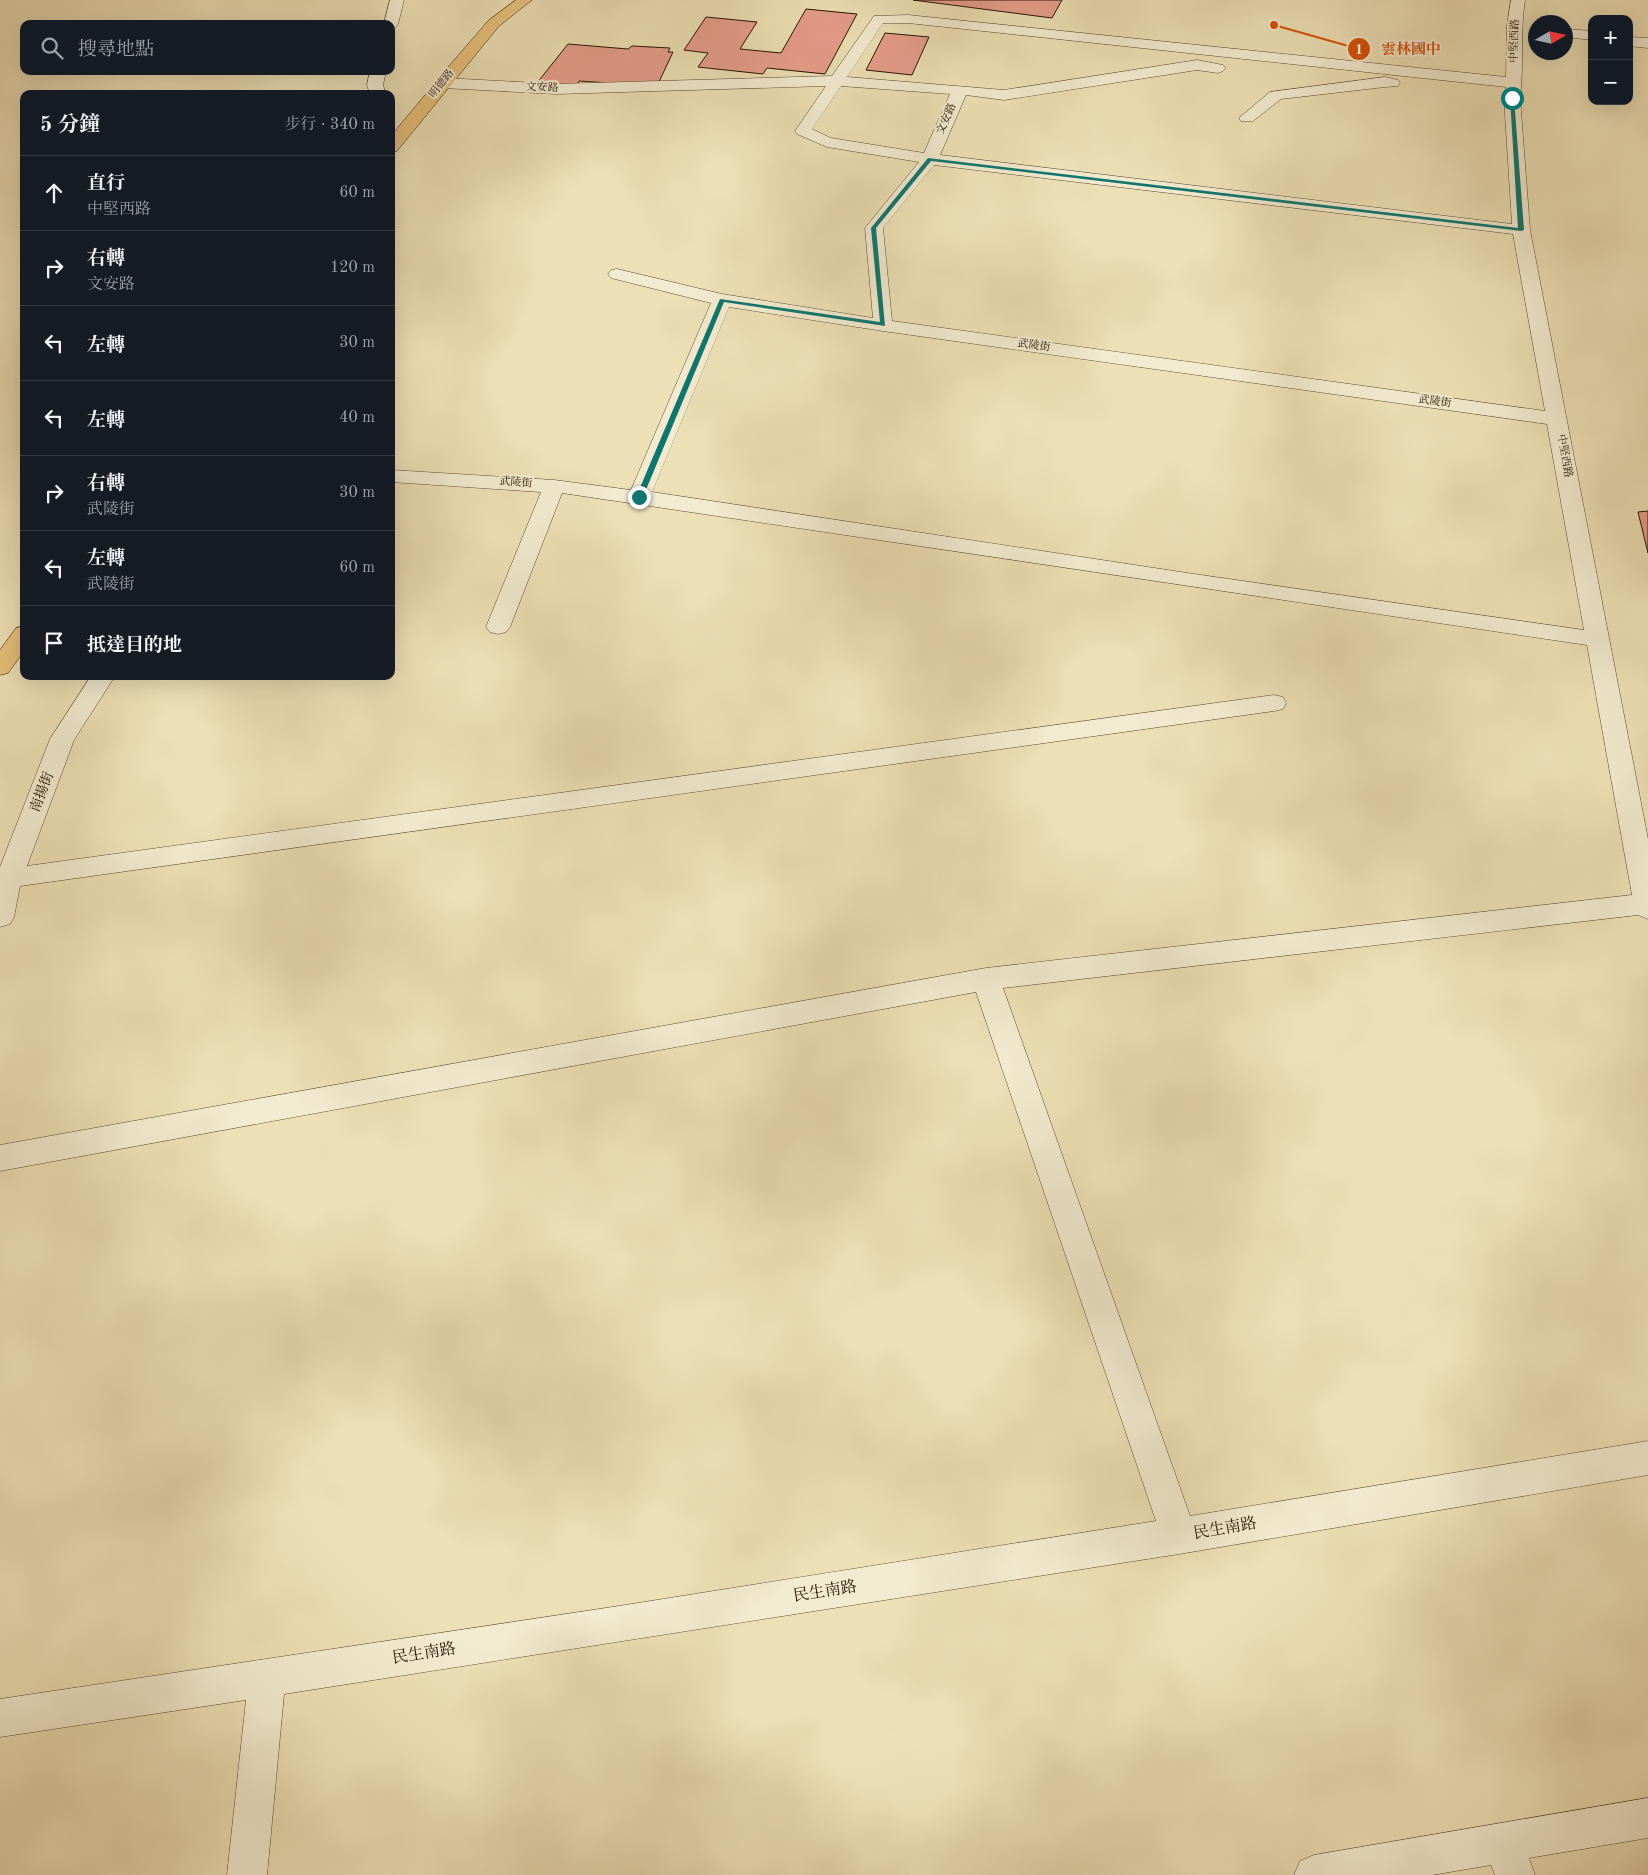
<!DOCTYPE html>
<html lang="zh-TW">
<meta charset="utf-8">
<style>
:root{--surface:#171b24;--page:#20242c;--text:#f1f3f6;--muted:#9ea1a6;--line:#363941}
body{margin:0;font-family:"Old Standard TT","Noto Serif TC",serif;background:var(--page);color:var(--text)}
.controls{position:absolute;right:15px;top:15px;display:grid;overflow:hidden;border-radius:10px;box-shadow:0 5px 20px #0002}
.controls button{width:45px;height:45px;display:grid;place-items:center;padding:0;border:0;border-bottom:1px solid var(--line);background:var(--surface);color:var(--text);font:25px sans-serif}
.compass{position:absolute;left:1528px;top:15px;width:45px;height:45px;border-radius:50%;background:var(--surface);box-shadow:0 5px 20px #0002;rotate:81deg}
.stop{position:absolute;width:15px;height:15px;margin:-11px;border:4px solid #0f766e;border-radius:50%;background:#fff}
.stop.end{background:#0f766e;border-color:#fff;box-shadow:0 1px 5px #0008}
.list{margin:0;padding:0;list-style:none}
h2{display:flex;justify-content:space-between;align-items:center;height:65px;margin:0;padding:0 20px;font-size:21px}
h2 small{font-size:16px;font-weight:400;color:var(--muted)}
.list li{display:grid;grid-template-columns:32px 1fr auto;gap:15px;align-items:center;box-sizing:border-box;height:75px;padding:0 20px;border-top:1px solid var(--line)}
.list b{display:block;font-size:19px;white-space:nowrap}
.list p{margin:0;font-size:16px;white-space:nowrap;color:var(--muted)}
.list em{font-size:16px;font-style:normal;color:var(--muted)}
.icon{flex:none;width:28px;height:28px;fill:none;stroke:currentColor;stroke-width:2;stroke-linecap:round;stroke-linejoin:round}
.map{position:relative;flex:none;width:1648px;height:1875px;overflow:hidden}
.search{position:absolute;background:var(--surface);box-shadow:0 5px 20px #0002;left:20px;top:20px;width:375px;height:55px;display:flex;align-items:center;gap:12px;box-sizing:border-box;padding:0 18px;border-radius:10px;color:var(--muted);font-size:19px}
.panel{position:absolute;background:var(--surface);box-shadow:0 5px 20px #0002;left:20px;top:90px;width:375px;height:590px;border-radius:10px}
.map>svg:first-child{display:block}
.building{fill:#e69e8b;stroke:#251400}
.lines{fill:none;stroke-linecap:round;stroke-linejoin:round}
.minor-casing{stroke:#57472e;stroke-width:1}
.major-casing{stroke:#251400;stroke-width:1}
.minor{fill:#f3ebd0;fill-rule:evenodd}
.major{fill:#e6c07b;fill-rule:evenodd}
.route{fill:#0f766e}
.labels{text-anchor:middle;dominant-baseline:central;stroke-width:4;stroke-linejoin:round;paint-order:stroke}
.far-street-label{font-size:11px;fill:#251400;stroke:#f3ebd0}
.street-label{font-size:14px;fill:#251400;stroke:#f3ebd0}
.near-street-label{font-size:16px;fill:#251400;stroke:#f3ebd0}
.leader{fill:none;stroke:#d4520b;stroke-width:2}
.callout-dot{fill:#d4520b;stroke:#f3ebd0;stroke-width:2}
.mark-label{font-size:15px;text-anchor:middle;font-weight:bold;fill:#fff}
.callout-label{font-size:15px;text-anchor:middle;font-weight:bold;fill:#d4520b;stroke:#f3ebd0;stroke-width:4;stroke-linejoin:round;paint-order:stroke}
</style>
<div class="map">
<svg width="1648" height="1875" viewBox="0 0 1648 1875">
<rect width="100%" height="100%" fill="#ede0b6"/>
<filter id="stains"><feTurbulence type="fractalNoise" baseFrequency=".004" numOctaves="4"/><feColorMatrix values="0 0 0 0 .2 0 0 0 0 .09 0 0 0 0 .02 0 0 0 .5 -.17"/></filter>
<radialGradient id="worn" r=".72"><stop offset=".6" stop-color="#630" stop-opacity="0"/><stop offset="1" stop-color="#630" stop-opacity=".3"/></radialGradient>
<g class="building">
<polygon points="913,0 1062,0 1052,18"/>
<polygon points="806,9 857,14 825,74 767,68 763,74 698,67 708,53 684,50 706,17 757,22 740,49 781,53"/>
<polygon points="885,33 929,37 912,75 866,70"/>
<polygon points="568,44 628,49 632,46 670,48 668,52 673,52 657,86 579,81 576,88 537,83"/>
<polygon points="1648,511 1648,553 1638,512"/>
</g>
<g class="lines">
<defs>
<g id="minor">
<polygon points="390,0 404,0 398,24 396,27 391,28 391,24 384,24"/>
<path d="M 1511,0 L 1525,0 C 1520,33 1524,65 1520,98 L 1530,230 L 1648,839 L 1648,919 L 1638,915 L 1003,988 L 1190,1516 L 1648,1441 L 1648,1475 L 1179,1554 L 284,1694 L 267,1875 L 227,1875 L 246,1700 L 0,1737 L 0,1699 L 619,1606 L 1156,1521 L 976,992 L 0,1171 L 0,1145 L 986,968 L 1632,895 L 1587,645 L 562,493 L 510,627 L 506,632 L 498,634 L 490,632 L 486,627 L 541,492 L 391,482 L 391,470 L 554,480 L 631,490 L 711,303 L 611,278 L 608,274 L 611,270 L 617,269 L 722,294 L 873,318 L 865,228 L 919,162 L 827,147 L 797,134 L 795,131 L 826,86 L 556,94 L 443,88 L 437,86 L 435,83 L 437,80 L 443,78 L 556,84 L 832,76 L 874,16 L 908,15 L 1506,77 L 1507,26 ZM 883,23 L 908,23 L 1506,87 L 1504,98 L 1512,224 L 940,155 L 966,95 L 1004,100 L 1197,70 L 1218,73 L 1223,71 L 1226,68 L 1223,65 L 1197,60 L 1004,90 L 847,77 ZM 841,86 L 950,94 L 924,153 L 831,138 L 812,129 ZM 934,165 L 1513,234 L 1545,411 L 892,321 L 883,228 ZM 729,307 L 883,331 L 1547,424 L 1584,630 L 1194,574 L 652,492 Z"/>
<polygon points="1566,29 1592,31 1592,40 1566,37"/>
<polygon points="1629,37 1648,38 1648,48 1629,46"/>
<polygon points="370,71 386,71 383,85 386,94 370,94 367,85"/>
<polygon points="1385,77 1398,80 1400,83 1398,86 1385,87 1281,99 1253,121 1241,121 1239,118 1270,92"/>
<polygon points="91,676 115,676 74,740 27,866 1274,695 1283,697 1286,703 1283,709 1274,711 20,886 14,917 10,924 0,927 0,867 50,739"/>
<polygon points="1648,1798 1648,1838 1529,1858 1535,1875 1495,1875 1491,1865 1432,1875 1294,1875 1300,1861 1314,1855"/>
</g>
<g id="major">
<polygon points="516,0 532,0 499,26 397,151 391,152 391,136 450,65 489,20"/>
<polygon points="24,626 24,651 8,673 0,675 0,650 16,628"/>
</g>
</defs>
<use href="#minor" class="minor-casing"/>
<use href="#major" class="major-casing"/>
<use href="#minor" class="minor"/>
<use href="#major" class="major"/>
</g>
<polygon class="route" points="1512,97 1514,98 1524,230 1521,231 931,161 876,228 885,326 724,302 643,497 639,499 636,497 720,299 880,322 871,228 928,158 1518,228 1510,98"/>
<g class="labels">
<g class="far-street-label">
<text transform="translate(1515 41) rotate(-88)">中堅西路</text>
<text transform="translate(442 84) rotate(-52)">明德路</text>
<text transform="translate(542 88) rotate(2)">文安路</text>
<text transform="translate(947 119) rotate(-67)">文安路</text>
<text transform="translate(1034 346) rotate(8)">武陵街</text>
<text transform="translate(1435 402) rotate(8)">武陵街</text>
<text transform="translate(1564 456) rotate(80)">中堅西路</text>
<text transform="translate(516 483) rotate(4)">武陵街</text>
</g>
<g class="street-label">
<text transform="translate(42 792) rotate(-69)">南揚街</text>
</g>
<g class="near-street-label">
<text transform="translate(1225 1529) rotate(-10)">民生南路</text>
<text transform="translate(825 1592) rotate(-9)">民生南路</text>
<text transform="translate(424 1654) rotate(-9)">民生南路</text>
</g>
</g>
<path class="leader" d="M1274 25L1359 49"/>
<g class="callout-dot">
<circle cx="1274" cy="25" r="5"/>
<circle cx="1359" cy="49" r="12"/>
</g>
<g class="mark-label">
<text x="1359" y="54">1</text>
</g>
<g class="callout-label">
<text x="1411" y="54">雲林國中</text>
</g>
<rect width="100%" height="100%" filter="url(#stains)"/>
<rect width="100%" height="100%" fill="url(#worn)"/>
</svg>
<div class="controls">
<button>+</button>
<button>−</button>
</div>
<svg class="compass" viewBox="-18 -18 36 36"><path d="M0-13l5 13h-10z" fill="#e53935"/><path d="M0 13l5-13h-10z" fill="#9ea1a6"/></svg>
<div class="stop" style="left:1512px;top:98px"></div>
<div class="stop end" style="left:639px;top:497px"></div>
<div class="search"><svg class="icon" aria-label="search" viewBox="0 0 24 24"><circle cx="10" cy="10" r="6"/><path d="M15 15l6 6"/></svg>搜尋地點</div>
<section class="panel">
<h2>5 分鐘<small>步行 · 340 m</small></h2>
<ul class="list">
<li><svg class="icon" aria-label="ahead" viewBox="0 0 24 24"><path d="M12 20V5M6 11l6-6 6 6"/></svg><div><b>直行</b><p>中堅西路</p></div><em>60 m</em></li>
<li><svg class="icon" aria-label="right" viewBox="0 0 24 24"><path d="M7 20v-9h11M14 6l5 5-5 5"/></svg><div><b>右轉</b><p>文安路</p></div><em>120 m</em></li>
<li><svg class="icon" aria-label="left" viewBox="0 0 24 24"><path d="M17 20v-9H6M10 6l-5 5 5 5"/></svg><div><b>左轉</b></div><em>30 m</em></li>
<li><svg class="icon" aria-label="left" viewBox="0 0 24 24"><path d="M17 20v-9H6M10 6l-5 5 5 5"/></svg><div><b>左轉</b></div><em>40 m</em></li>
<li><svg class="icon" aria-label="right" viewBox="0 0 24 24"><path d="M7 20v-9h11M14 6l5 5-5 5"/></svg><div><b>右轉</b><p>武陵街</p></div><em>30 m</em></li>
<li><svg class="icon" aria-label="left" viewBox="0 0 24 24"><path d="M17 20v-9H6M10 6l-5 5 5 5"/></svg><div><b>左轉</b><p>武陵街</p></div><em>60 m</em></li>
<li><svg class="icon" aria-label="arrive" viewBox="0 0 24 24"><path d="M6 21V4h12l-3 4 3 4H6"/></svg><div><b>抵達目的地</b></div></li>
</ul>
</section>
</div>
